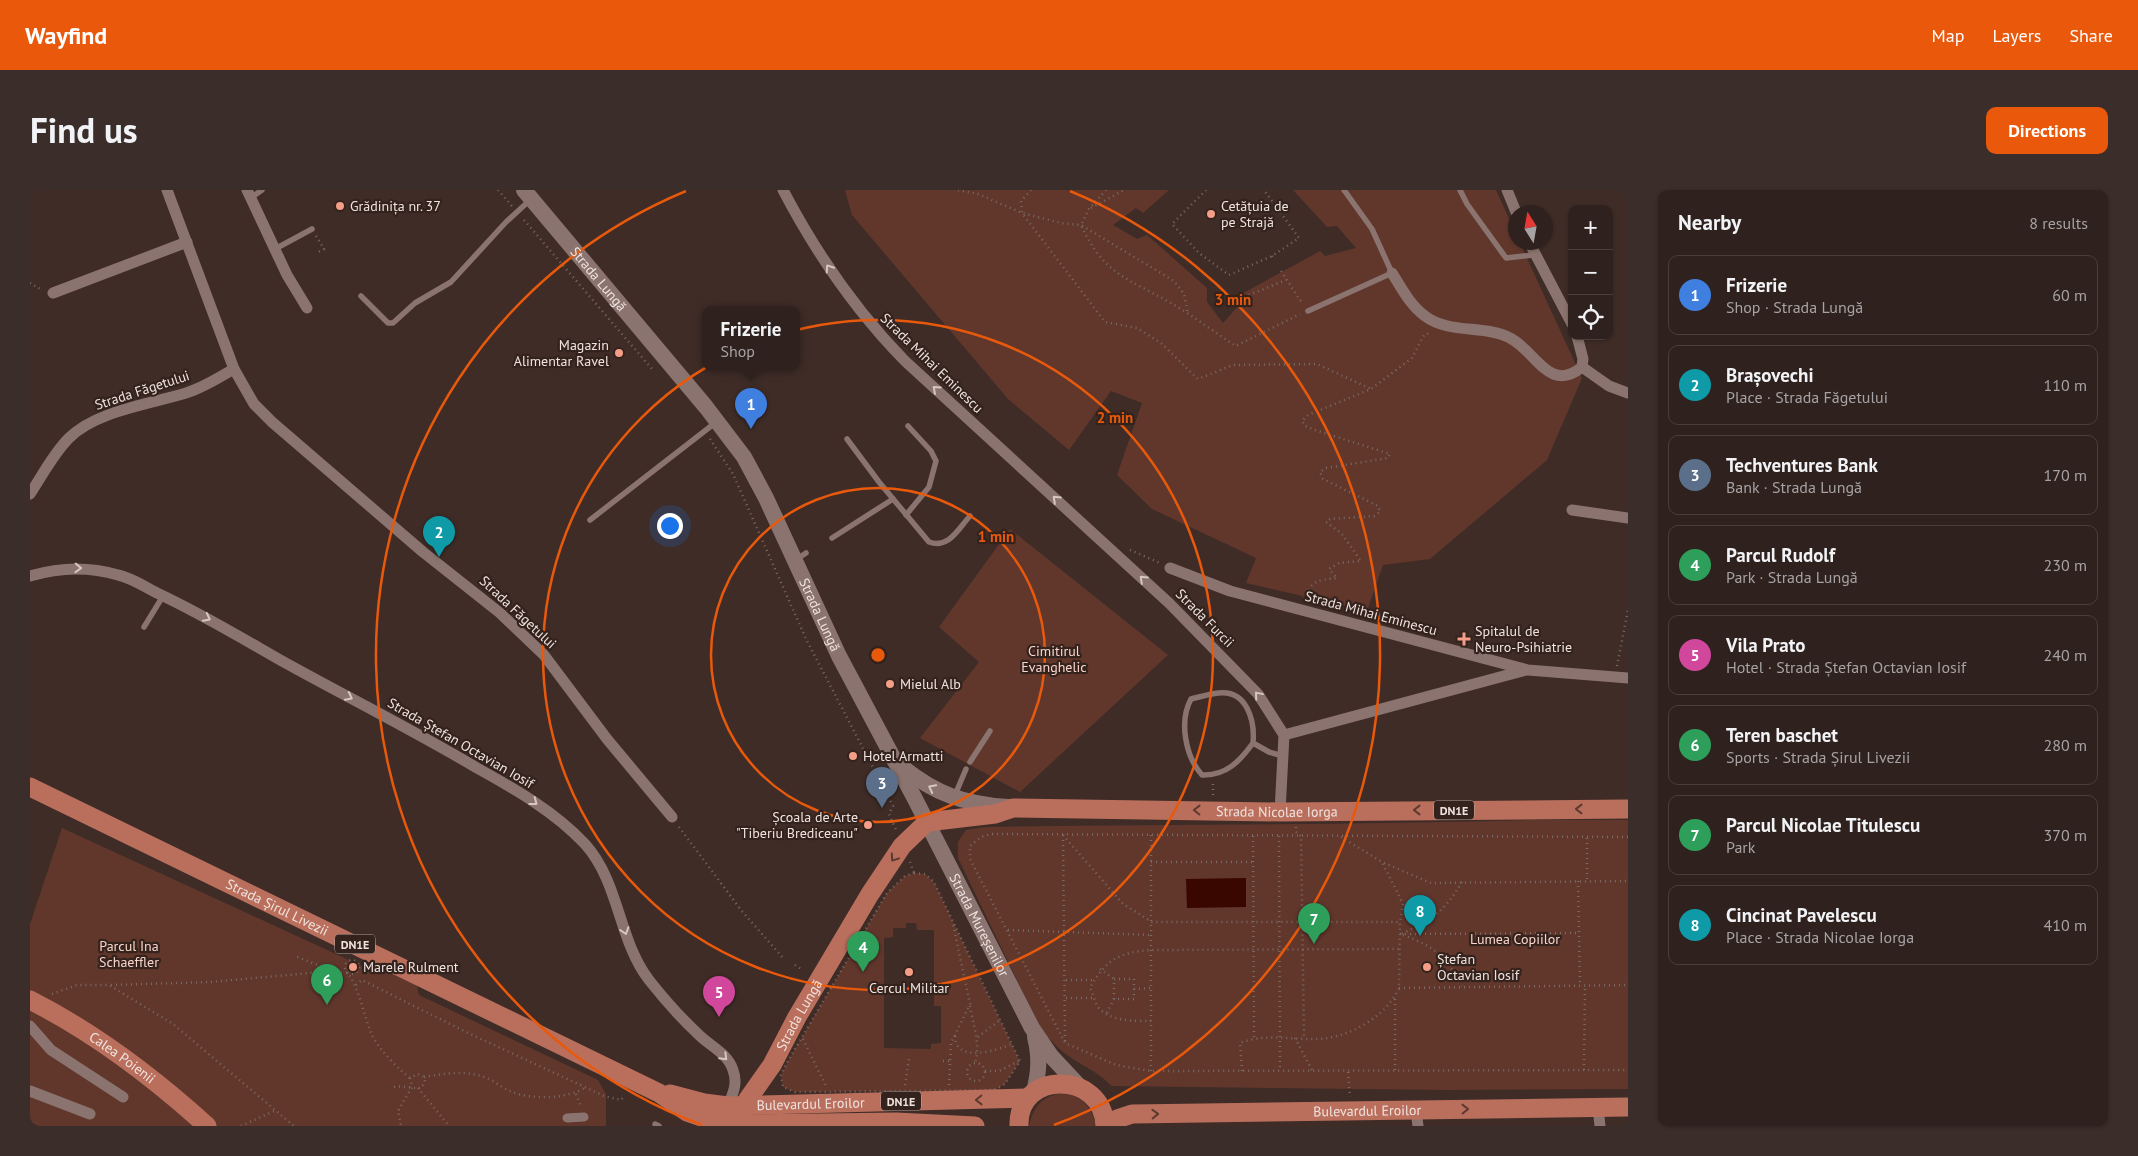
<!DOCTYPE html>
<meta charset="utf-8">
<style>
:root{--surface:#2f211d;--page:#3b2e2a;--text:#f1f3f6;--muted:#a7a3a4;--line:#4a3e3b;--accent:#ea580c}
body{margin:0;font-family:"PT Sans",sans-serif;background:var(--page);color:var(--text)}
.controls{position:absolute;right:15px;top:15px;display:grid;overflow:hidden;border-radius:10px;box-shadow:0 1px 4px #0004}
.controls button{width:45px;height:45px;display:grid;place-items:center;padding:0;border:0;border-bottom:1px solid var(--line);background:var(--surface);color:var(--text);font:25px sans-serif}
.compass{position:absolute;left:1478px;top:15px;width:45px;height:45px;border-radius:50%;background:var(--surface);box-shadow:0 1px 4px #0004;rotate:349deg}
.you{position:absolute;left:639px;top:335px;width:18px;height:18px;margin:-12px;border:4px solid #fff;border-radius:50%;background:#1a73e8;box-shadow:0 0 0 8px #1a73e833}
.badge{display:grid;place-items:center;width:32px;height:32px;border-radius:50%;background:var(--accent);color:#fff;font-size:16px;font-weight:700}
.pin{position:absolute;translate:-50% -41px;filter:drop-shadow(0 1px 2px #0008)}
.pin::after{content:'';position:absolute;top:26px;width:18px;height:15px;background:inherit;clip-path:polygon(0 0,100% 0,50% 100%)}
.popup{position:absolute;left:672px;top:116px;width:98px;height:65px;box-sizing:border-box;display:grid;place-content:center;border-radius:10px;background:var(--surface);filter:drop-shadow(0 1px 4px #0005);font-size:16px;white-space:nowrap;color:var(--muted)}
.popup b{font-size:19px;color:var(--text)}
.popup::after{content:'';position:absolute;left:50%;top:100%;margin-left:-10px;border:10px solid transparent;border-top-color:var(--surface)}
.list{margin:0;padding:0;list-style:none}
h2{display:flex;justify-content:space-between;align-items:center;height:65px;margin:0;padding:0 20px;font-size:21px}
h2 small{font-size:16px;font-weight:400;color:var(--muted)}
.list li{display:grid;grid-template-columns:32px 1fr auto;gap:15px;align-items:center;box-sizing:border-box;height:80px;margin:0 10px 10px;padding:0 10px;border:1px solid var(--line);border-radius:10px}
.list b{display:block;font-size:19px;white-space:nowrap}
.list p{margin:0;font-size:16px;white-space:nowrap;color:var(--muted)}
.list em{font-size:16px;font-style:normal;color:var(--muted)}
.icon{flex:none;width:28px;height:28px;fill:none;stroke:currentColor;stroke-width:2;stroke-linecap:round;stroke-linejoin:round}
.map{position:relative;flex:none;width:1598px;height:936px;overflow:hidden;border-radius:10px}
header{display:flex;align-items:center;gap:30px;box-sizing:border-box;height:70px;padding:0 25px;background:var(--accent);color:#fff}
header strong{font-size:24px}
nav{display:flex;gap:28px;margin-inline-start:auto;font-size:18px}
.intro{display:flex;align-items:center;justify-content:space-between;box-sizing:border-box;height:120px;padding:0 30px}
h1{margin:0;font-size:35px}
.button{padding:12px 22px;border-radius:10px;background:var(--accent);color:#fff;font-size:18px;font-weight:700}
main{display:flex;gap:30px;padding:0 30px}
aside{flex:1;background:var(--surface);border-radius:10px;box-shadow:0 1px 4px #0004}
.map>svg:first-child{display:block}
.green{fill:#61372c;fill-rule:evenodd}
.water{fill:#390600}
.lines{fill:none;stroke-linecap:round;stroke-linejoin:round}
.path{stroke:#7a6a65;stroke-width:2.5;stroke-dasharray:1 4;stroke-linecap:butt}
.service{stroke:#8b746f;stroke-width:5.5}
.pedestrian{stroke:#8b746f;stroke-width:9}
.minor{stroke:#8b746f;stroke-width:11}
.secondary{stroke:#8b746f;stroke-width:16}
.primary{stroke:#ba6f5d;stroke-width:19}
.oneway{stroke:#d6c7c3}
.oneway2{stroke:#5c3930}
.ring{fill:none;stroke:#e8590c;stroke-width:2.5}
.poi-dot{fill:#f49e88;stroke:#34221d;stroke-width:2}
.labels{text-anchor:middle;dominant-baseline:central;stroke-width:4.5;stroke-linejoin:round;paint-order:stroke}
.shield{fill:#34221d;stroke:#b7a9a5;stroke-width:1}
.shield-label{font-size:12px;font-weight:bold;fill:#efe3df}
.poi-label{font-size:14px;fill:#efe3df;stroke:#34221d;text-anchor:start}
.street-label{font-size:14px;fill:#efe3df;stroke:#34221d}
.park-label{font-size:14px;fill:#f9d4ca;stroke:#34221d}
.centre{fill:#e8590c;stroke:#34221d;stroke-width:2.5}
.ring-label{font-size:15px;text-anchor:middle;font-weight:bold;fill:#e8590c;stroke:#34221d;stroke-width:4.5;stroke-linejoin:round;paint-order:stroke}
</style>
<header>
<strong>Wayfind</strong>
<nav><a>Map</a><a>Layers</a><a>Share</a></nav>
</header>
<div class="intro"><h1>Find us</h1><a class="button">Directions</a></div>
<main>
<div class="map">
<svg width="1598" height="936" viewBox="0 0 1598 936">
<rect width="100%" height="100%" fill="#3f2c27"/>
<g class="green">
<polygon points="815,0 1139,0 1113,23 1106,18 1083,35 1107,49 1117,45 1177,98 1177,112 1193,133 1212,112 1208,106 1290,61 1295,66 1326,58 1307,36 1297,37 1263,0 1466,0 1485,42 1486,52 1490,53 1552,188 1517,270 1400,369 1353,375 1337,421 1216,393 1226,368 1122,319 1087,285 1112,213 1081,201 1039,260 978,209 822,25"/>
<polygon points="980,339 1138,465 990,602 890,548 949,472 909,437"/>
<path d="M 1501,630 L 1598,630 L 1598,899 L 1417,900 L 1082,896 C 1065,880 1056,878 1040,867 C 1028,859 1020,849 1011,840 L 928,668 L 928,652 L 936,640 L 956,637 C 1138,634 1319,635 1501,630 Z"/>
<polygon points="32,638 334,777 367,783 386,791 389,805 568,890 576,904 576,936 0,936 0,734"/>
<path d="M 884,683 L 895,684 L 904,692 L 990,871 L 975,894 L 964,900 L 765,902 L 753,897 L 751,885 L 758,871 L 857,703 L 875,686 ZM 876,733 L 886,733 L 887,740 L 904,740 L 904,816 L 911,816 L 911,853 L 901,854 L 901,859 L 854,858 L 854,748 L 863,747 L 863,738 L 876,738 Z"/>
<path d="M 1036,903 C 1055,909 1061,917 1066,936 L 999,936 C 1003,915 1015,904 1036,903 Z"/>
</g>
<polygon class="water" points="1216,688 1216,717 1157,718 1156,689"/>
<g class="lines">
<g class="path">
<polyline points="468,0 482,16"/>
<polyline points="928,0 948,4 992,23 1031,33 1051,35 1144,91 1154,104 1158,124"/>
<polyline points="1001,0 991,11 992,23 1075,132 1107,138 1131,153 1168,189 1203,175 1287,174 1341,199"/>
<path d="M 1076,0 L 1059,19 L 1051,35 C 1074,85 1097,88 1141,113 C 1163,126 1184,142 1206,156 L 1270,124"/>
<polyline points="1176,0 1142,34 1169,63 1199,85 1242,66 1269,48 1234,0"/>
<polyline points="1061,18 1094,0"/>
<polyline points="494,30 622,179"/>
<polyline points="286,46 294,59 288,62"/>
<polyline points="1242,66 1245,70"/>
<polyline points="1251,81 1272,113"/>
<polyline points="0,93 12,100"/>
<polyline points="1214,107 1256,90"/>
<polyline points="680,249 703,284 776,449 863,616 859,624 866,640"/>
<polyline points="1100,360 1130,373"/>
<path d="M 1274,409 C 1281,391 1288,390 1307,388 L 1299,379 L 1309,373 L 1331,371 L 1312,344 L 1296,332 L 1300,329 L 1344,326 L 1350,322 L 1348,316 L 1293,289 L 1290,282 L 1296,278 L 1358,268 L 1360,264 L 1285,240 L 1275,236 L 1272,231 L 1278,225 L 1341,199 L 1382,168 L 1394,145 L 1400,143"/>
<polyline points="1587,476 1598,420"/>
<polyline points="1183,594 1183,605"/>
<polyline points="649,637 711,720 754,769"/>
<polyline points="1266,637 1266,642 1271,646 1274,848"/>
<polyline points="1033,645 1093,714 1122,732 1370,732"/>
<polyline points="1033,645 1035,852"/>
<polyline points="1121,645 1121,881"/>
<polyline points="1223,646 1224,847"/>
<polyline points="1249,646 1250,881"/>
<polyline points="1598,647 961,644 951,647 940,656 940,669 1035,853 1086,875 1121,881 1598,880"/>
<polyline points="1557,648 1557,691"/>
<polyline points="880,672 884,683"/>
<polyline points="1121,672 1223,672"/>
<polyline points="1354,673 1401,693 1598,691"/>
<polygon points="884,683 895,684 904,692 990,871 975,894 964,900 765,902 753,897 751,885 758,871 857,703 875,686"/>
<polyline points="1548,691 1550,795"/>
<polyline points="978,740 1122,745"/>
<polyline points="1370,744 1549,743"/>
<path d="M 1372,744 C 1402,728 1414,723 1432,692"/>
<path d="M 1373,745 C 1407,758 1414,765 1432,796"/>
<circle cx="322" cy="777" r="7"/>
<polyline points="765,775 771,779"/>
<polyline points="1070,779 1084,789"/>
<path d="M 291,782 L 318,783 C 331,803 333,824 342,845 C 347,857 370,881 380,888"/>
<polyline points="1036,790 1064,790"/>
<polyline points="81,795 180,792 291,782 290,776 265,766"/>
<polyline points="326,795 332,790 436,842 574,906 591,910 595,905"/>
<polyline points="1369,798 1598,795"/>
<polyline points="1104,799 1104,809 1084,809 1084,789 1104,789 1104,799 1121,798"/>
<polyline points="22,804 47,795 79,795 143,834 264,936"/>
<polyline points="1036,808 1064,808"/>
<polyline points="1365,809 1365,881"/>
<path d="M 940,816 C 943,835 951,854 945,873"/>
<polyline points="1077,823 1084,809"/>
<path d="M 1121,831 C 1105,831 1080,832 1068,817 C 1065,812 1063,804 1060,798 C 1075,770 1090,762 1121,760 L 1370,759"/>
<path d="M 925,846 C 926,874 967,860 982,854"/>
<polyline points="948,847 970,830"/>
<polyline points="1265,848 1283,882"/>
<polyline points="773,849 797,898"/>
<polyline points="913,871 920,871"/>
<circle cx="946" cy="882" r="9"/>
<polyline points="1554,880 1555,795"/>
<polyline points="955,881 969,881 989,871"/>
<path d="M 1212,881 L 1210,853 C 1235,843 1261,850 1287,849 C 1319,848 1356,827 1369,798 L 1370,732 L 1373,714 L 1352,672 L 1311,647"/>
<polyline points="1318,882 1320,907"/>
<path d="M 394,887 C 413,884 432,880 451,886 C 463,889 471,898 482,902 C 503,910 538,909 556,897"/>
<polyline points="875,895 879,869"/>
<polyline points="919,895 921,853 940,814 923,734"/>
<path d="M 364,897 C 373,895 382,899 391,898 L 395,892 L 394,887 L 388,884 L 380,888 L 382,897 L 368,921 L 371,936"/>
<polyline points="388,898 419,936"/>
<polyline points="546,904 551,917"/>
<polyline points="211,936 244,921"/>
</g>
<g class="service">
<polyline points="1430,0 1437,14 1476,68 1504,65"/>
<polyline points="222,7 232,0"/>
<polyline points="245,59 282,39"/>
<polyline points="331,106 358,133 363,133 385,113 421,92 476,32 500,10"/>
<polyline points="1278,121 1362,83 1342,39 1314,0"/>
<path d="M 817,249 L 849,292 L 899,352 C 919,359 928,339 940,326"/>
<polyline points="876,325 899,297 906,271 901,261 878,236"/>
<polyline points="560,330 685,233"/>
<polyline points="802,348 863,309"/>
<polyline points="767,369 776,363"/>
<polyline points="114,437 133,406"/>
<path d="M 1223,553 C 1210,571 1196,586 1172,585 C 1155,566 1149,531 1161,509 C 1170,507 1179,504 1188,503 C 1217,499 1225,531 1223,553 L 1239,562 L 1253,566"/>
<polyline points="940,572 960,541"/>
<polyline points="925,605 936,579"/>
<polyline points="625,934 629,936"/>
</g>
<polyline class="pedestrian" points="537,928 554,927"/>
<g class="minor">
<polyline points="137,0 204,179 224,214 242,232 393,362 470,423 514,465 577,549 642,627"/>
<polyline points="217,0 257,85 277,118"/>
<path d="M 753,0 C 786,63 825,120 875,171 L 1139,413 L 1228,504 L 1254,545 L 1250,622"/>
<polyline points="1477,0 1486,22"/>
<polyline points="1499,52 1542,134"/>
<path d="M 1362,83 C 1372,99 1380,115 1395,126 C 1418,144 1456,135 1480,148 C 1506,161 1519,204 1552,177 L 1553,169 L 1547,146"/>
<polyline points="23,103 157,52"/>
<polyline points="1552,177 1579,196 1598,203"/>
<path d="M 0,304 C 12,286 23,264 39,248 C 66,221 120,214 156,203 C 173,198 188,188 204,179"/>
<polyline points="1542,320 1598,328"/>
<polyline points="1140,378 1200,401 1498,480 1598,488"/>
<path d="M 0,386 C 30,377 58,376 88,385 C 102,388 115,397 127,403 C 170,423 210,447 252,471 C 317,507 383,540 447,578 C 485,599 525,622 555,654 C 590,693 588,750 619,790 C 634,809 650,827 667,843 C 678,855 698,863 703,880 C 708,894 703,903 698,916"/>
<polyline points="1254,545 1496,480"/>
<polyline points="0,836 21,860 93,907"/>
<polyline points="0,901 60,924"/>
<polyline points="1568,917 1570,936"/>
<polyline points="1386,920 1388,936"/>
</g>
<g class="secondary">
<path id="s1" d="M 494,0 L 676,217 L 714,267 L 736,308 L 809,466 L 884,607 L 1002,838 L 1021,866 L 1051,898"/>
<path d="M 871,576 C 905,604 934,614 978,617"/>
<path d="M 1004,902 C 1009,882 1010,867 1005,847"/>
</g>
<g class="primary">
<path id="s2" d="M 0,597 L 629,903 L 657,922 L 689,933 L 709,934 L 866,932 L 945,936"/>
<path id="s3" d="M 0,810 C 65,843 123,887 177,936"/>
<path id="s4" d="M 640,904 L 674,913 L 698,916 L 997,908"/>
<path id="s5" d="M 709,934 L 718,909 L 742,875 L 767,827 L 840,704 L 872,656 L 897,632 L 965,624 L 983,618 L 1250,622 L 1598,619"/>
<path d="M 989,936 C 987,880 1073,880 1075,936"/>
<path id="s6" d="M 1080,936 L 1087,929 L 1102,924 L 1598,917"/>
</g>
</g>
<defs><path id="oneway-chevron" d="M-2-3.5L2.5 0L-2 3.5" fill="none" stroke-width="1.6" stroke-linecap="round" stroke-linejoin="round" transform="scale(1.25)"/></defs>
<g class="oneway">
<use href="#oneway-chevron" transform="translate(799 78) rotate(-123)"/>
<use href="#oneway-chevron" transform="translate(906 199) rotate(-138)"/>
<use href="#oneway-chevron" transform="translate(1026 309) rotate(-137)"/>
<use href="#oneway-chevron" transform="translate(48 378) rotate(2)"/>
<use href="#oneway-chevron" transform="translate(1113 389) rotate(-137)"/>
<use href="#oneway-chevron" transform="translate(177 428) rotate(27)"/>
<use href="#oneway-chevron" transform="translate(1228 505) rotate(-130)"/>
<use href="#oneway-chevron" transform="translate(319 507) rotate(27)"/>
<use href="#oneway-chevron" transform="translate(902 598) rotate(-153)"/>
<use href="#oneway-chevron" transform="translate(504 612) rotate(37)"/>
<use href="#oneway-chevron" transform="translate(595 741) rotate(72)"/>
<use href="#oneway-chevron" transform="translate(694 867) rotate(45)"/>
</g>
<g class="oneway2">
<use href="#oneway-chevron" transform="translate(1549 619) rotate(180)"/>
<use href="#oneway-chevron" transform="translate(1167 620) rotate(-179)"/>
<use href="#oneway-chevron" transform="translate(1387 620) rotate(180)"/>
<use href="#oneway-chevron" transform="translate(864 668) rotate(124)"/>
<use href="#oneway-chevron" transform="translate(949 910) rotate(179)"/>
<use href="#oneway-chevron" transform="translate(1435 919) rotate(-1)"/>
<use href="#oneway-chevron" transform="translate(1125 924) rotate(-2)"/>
</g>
<g class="ring">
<circle cx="848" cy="465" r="167"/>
<circle cx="848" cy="465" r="335"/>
<path d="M672 935A502 502 0 0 1 656 1M1040 1A502 502 0 0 1 1024 935"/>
</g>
<g class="poi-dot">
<circle cx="310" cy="16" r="5"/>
<circle cx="1181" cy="24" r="5"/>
<circle cx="589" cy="163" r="5"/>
<path d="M1431.5 441.5h5v5h5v5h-5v5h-5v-5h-5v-5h5z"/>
<circle cx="860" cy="494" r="5"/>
<circle cx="823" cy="566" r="5"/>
<circle cx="838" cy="635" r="5"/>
<circle cx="323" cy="777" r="5"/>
<circle cx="1397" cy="777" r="5"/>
<circle cx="879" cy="782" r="5"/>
</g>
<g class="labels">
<g class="shield">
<rect x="1404" y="610.5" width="40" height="19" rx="4"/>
<rect x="305" y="744.5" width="40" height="19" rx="4"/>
<rect x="851" y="901.5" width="40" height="19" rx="4"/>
</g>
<g class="shield-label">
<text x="1424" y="620">DN1E</text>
<text x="325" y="754">DN1E</text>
<text x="871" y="911">DN1E</text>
</g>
<g class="poi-label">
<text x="320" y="16">Grădinița nr. 37</text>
<text x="1191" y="16">Cetățuia de<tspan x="1191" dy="16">pe Strajă</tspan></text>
<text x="579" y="155" text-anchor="end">Magazin<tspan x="579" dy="16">Alimentar Ravel</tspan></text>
<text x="1445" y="441">Spitalul de<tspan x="1445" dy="16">Neuro-Psihiatrie</tspan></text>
<text x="870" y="494">Mielul Alb</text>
<text x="833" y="566">Hotel Armatti</text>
<text x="828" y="627" text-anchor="end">Școala de Arte<tspan x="828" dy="16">"Tiberiu Brediceanu"</tspan></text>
<text x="1407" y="769">Ștefan<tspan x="1407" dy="16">Octavian Iosif</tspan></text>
<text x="333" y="777">Marele Rulment</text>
<text x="879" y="798" text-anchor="middle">Cercul Militar</text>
</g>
<g class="street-label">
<text stroke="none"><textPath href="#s1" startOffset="116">Strada Lungă</textPath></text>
<text transform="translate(902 173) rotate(44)">Strada Mihai Eminescu</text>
<text transform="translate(112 200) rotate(-18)">Strada Făgetului</text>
<text transform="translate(488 422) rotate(43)">Strada Făgetului</text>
<text transform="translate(1341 423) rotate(15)">Strada Mihai Eminescu</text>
<text stroke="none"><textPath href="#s1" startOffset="521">Strada Lungă</textPath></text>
<text transform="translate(1175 428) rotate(45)">Strada Furcii</text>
<text transform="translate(431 553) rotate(30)">Strada Ștefan Octavian Iosif</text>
<text stroke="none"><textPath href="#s5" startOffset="709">Strada Nicolae Iorga</textPath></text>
<text stroke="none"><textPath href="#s2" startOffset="275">Strada Șirul Livezii</textPath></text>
<text stroke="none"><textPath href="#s1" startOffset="870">Strada Mureșenilor</textPath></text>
<text stroke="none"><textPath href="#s5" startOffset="125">Strada Lungă</textPath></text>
<text stroke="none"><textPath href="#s3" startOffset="109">Calea Poienii</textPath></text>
<text stroke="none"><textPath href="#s4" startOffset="142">Bulevardul Eroilor</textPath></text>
<text stroke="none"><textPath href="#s6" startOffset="261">Bulevardul Eroilor</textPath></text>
</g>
<g class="park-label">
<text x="1024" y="461">Cimitirul<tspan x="1024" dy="16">Evanghelic</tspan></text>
<text x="1485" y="749">Lumea Copiilor</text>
<text x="99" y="756">Parcul Ina<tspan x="99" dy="16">Schaeffler</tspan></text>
</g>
</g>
<circle cx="848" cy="465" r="8" class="centre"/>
<g class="ring-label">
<text x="1203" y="115">3 min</text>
<text x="1085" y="233">2 min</text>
<text x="966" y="352">1 min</text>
</g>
</svg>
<div class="controls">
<button>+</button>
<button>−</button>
<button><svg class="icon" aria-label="locate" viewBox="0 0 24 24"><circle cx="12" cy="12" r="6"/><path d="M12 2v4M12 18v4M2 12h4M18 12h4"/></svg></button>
</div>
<svg class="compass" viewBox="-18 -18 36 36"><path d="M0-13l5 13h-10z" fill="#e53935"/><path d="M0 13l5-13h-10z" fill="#a7a3a4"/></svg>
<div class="you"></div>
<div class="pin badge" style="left:721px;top:239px;background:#3f7fe0">1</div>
<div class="popup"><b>Frizerie</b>Shop</div>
<div class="pin badge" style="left:409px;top:367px;background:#0f9aa8">2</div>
<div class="pin badge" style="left:852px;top:618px;background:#5c6f8a">3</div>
<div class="pin badge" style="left:833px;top:782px;background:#2e9e5b">4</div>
<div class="pin badge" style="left:689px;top:827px;background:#d1479c">5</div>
<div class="pin badge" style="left:297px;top:815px;background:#2e9e5b">6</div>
<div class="pin badge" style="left:1284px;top:754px;background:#2e9e5b">7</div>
<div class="pin badge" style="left:1390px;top:746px;background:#0f9aa8">8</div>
</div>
<aside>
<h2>Nearby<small>8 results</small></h2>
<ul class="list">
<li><span class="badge" style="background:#3f7fe0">1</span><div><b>Frizerie</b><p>Shop · Strada Lungă</p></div><em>60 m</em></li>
<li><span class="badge" style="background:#0f9aa8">2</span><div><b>Brașovechi</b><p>Place · Strada Făgetului</p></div><em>110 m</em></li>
<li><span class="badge" style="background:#5c6f8a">3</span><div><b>Techventures Bank</b><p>Bank · Strada Lungă</p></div><em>170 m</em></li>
<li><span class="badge" style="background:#2e9e5b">4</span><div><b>Parcul Rudolf</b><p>Park · Strada Lungă</p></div><em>230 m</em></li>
<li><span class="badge" style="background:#d1479c">5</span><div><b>Vila Prato</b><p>Hotel · Strada Ștefan Octavian Iosif</p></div><em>240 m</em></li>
<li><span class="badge" style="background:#2e9e5b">6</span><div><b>Teren baschet</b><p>Sports · Strada Șirul Livezii</p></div><em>280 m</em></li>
<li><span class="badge" style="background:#2e9e5b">7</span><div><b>Parcul Nicolae Titulescu</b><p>Park</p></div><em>370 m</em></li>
<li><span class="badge" style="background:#0f9aa8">8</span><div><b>Cincinat Pavelescu</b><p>Place · Strada Nicolae Iorga</p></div><em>410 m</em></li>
</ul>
</aside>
</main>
